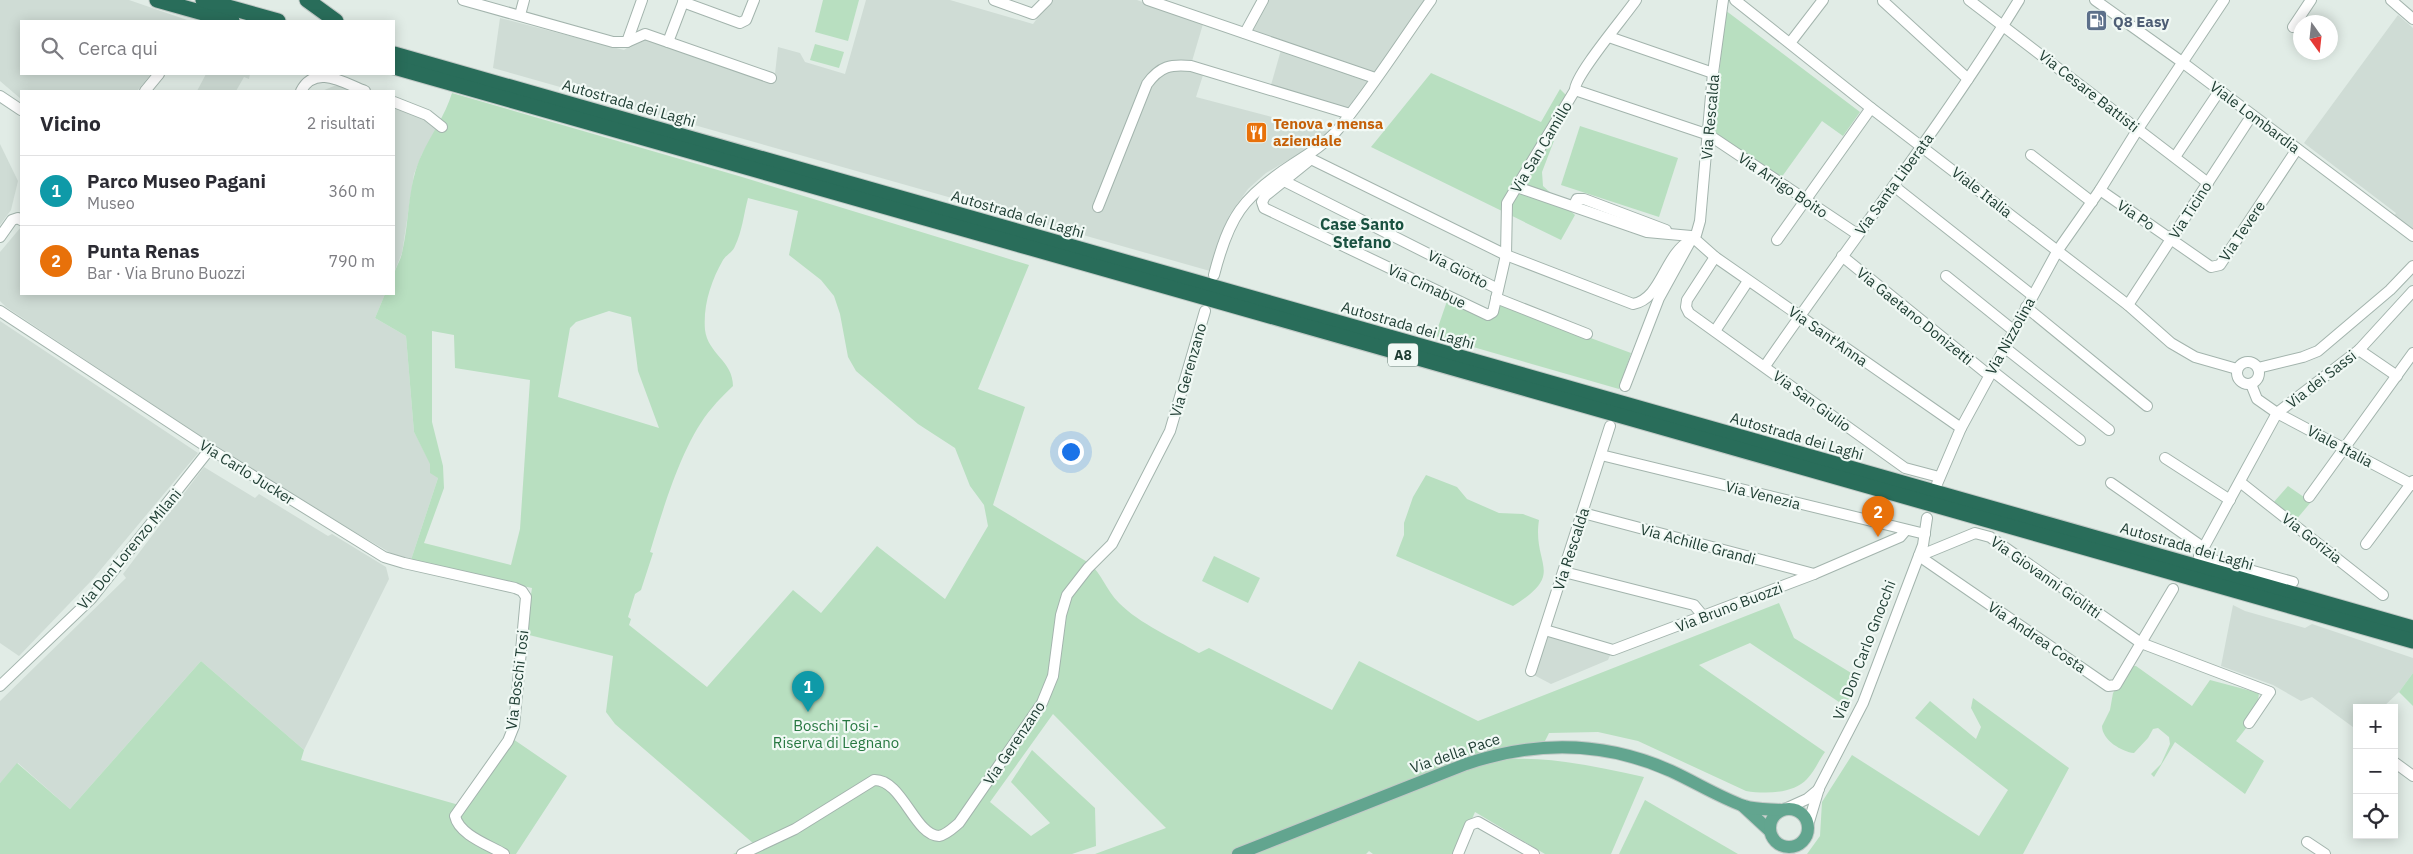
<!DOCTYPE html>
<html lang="it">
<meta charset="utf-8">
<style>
:root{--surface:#fff;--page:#f2f2f3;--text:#2b2b33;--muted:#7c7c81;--line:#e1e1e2;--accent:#b45309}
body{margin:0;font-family:"IBM Plex Sans",sans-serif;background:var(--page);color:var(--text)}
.controls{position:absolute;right:15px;bottom:15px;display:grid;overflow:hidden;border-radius:0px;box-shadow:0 2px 12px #0003}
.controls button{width:45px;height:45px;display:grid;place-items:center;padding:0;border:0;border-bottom:1px solid var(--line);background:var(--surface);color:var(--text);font:25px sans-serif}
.compass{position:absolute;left:2293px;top:15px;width:45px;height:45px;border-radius:50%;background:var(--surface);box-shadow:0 2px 12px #0003;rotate:165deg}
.you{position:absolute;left:1070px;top:451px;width:18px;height:18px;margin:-12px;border:4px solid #fff;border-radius:50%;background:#1a73e8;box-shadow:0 0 0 8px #1a73e833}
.badge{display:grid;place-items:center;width:32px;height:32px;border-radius:50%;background:var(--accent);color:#fff;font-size:16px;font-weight:700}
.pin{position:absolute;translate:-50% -41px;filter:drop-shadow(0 1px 2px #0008)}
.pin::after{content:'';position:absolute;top:26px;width:18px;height:15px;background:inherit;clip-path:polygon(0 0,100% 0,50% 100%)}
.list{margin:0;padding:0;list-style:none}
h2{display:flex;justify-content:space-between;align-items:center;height:65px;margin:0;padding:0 20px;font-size:21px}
h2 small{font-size:16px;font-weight:400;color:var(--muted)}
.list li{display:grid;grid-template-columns:32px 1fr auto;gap:15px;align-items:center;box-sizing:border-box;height:70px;padding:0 20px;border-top:1px solid var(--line)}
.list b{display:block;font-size:19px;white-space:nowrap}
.list p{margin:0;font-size:16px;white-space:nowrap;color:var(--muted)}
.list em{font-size:16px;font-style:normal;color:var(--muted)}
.icon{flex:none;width:28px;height:28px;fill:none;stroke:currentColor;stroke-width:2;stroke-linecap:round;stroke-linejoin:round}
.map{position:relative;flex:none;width:2413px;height:854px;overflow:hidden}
.search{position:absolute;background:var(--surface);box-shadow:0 2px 12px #0003;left:20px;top:20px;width:375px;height:55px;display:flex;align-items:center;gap:12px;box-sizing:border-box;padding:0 18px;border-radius:0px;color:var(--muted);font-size:19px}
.panel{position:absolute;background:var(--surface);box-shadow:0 2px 12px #0003;left:20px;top:90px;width:375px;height:205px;border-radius:0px}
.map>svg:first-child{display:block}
.built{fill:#cfdcd5}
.green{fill:#b8dfc0;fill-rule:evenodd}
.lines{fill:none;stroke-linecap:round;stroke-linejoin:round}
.minor-casing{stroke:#a3b4ad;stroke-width:12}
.major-casing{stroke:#c1c9c6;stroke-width:14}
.highway-casing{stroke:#c1c9c6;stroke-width:17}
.minor{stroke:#fff;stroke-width:10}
.major{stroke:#62a58f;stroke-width:12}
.highway{stroke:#296d5a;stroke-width:15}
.labels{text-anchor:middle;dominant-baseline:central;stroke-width:4.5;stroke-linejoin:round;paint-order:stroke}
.shield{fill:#f1f9f5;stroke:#5f766e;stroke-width:1}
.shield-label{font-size:14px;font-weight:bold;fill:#203e34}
.service-label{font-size:15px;font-weight:bold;fill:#4e5e75;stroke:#f1f9f5;text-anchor:start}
.street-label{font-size:15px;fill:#203e34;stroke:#f1f9f5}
.food-label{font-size:15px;font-weight:bold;fill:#c56008;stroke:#f1f9f5;text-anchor:start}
.park-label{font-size:15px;fill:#277841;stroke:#f1f9f5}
.neighbourhood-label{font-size:16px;font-weight:bold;fill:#1a5241;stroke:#f1f9f5}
</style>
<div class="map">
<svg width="2413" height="854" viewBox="0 0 2413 854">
<rect width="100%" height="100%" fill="#e1ece6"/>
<g class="built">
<polygon points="0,0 129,0 190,21 21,21 21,74 151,74 137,91 21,91 21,99 0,81"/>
<polygon points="866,0 950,0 1033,24 1051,0 1137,0 1203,24 1190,68 1204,72 1196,97 1329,132 1314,145 1266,173 1248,189 1230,214 1210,271 493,68 500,18 624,50 642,38 774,83 778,47 800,53 805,62 845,74"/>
<polygon points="1267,0 1427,0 1347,109 1271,85 1281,50 1246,38"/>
<polygon points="2398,15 2413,28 2413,231 2393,218 2396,213 2304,143"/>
<polygon points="206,74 250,74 249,79 244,77 236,91 197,91"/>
<polygon points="334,86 342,86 357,91 322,91"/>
<polygon points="394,106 430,120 435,126 435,131 422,154 414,174 402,253 394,273"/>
<polygon points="0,144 18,181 11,210 0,225"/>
<polygon points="21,227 21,294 385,294 375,318 406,336 414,432 438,478 411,560 406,562 348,528 197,434 6,307 0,301 0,252"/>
<polygon points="0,321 198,453 92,580 19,656 0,643"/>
<polygon points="204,467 255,498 259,494 328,536 332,534 386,567 389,579 304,750 201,661 70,809 18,763 0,783 0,701 126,578 123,574"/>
<polygon points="2233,605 2245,611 2305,628 2312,624 2413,658 2413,673 2399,692 2382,708 2357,708 2357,730 2312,697 2301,701 2273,685 2221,666"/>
<polygon points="1547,634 1612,651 1608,660 1551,684 1532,674"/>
</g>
<g class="green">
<polygon points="823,0 859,0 848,41 815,32"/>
<polygon points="1725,10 1860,112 1843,136 1822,121 1781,178 1714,132"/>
<polygon points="815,44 844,52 839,68 810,60"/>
<polygon points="1431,73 1541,122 1560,89 1570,99 1542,172 1543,186 1575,215 1561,240 1371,147"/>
<path d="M 452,93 L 742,177 L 1029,265 L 978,389 L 1025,407 L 993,505 L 1089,563 C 1102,574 1106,590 1119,603 C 1140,624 1173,638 1199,653 L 1209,648 L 1332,710 L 1359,661 L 1478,721 L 1779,603 L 1794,638 L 1861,679 L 1845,706 L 1750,643 L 1699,665 L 1825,752 C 1819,760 1814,772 1807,779 C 1793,794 1765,794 1746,791 L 1638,741 L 1598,732 L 1549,733 L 1545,741 L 1489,751 L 1493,760 C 1544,755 1595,766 1644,777 L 1611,854 L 1545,854 L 1475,812 L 1457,854 L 1373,854 L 1369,851 L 1366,854 L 1095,854 L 1166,828 L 1053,714 L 990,802 L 1031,836 L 1050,823 L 1011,782 L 1032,750 L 1095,808 L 1096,846 L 1072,854 L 733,854 L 754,844 L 615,724 L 606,712 L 613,656 L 525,634 L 532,588 L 406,562 L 411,560 L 438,478 L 430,473 L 430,464 L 414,432 L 406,336 L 375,318 L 385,294 L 394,294 C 394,287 392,277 395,271 C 397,265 401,259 402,253 C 410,220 407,185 422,154 C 432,133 445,116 452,93 ZM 748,198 L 798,211 L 789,255 L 821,280 L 834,296 L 840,314 L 848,357 L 856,371 L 918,424 L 955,448 L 970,486 L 984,505 L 988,526 L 945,599 L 877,546 L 821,613 L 793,590 L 707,687 L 629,625 L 631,619 L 628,617 L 635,594 L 641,590 L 653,553 L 650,552 C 663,509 683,441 712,408 C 718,400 726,393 733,386 C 733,361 708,354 705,330 C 703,305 711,281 723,260 C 726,255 733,252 735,246 C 742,232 744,213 748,198 ZM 609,311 L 631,317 L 638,371 L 659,428 L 558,397 L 570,328 L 576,322 ZM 432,331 L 454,335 L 455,368 L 530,380 L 520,529 L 511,565 L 424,543 L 444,488 L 443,466 L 432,422 Z"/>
<polygon points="1580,126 1678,158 1659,217 1561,185"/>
<polygon points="1447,301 1487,319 1499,304 1631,353 1619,389 1435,336"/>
<path d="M 1426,475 L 1457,487 L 1467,499 L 1499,513 L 1523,514 L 1539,520 C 1532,566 1567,573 1513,606 L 1396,556 L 1404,535 L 1404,523 L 1413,497 Z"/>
<polygon points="2288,486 2311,502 2295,521 2273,503"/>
<polygon points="1214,556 1260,578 1248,603 1202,581"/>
<polygon points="201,661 304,750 301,760 459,805 513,739 567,776 516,854 0,854 0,783 17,763 70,809"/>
<path d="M 2133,666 L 2136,666 L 2192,706 L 2210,680 L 2259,693 L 2258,701 L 2243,724 L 2247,727 L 2236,741 L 2264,761 L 2245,794 L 2175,742 L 2154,777 L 2151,774 L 2161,764 L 2170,744 L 2169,737 L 2158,728 L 2153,729 L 2148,738 L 2134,753 C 2122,752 2102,740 2102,726 L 2110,710 L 2113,693 Z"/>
<polygon points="2413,673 2413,706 2399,692"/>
<polygon points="1973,698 2069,768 2023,854 1807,854 1820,836 1822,802 1852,755 1979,836 2008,790 1915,718 1930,701 1976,739 1981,727 1971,708"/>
<polygon points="1645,800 1738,854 1619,854"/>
</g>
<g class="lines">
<defs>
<g id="minor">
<polyline points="463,0 613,42 627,42 645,34 771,78"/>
<polyline points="994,0 1033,14 1047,0"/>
<polyline points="1148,0 1375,78"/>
<polyline points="1735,0 1871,108 2128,305 2171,343 2195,357 2237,369"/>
<polyline points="1969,0 2208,183"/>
<polyline points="2095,0 2182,62 2413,236"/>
<polyline points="2391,0 2413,19"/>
<polyline points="1883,1 1968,79"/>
<polyline points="683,2 740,23 746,20 754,0"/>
<polyline points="520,15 524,0"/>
<polyline points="2293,27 2311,0"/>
<polyline points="1245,33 1263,0"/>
<polyline points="1609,37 1713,73"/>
<polyline points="627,42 642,0"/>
<polyline points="668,42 684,0"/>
<polyline points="1790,43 1823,0"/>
<polyline points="1575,90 1709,135 1857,234"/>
<polyline points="145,91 159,74"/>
<path d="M 301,91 C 315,64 344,83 365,91"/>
<polyline points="0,96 21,110"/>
<polyline points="394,102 427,115 442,127"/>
<path d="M 1310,154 L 1311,159 L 1506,255 L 1633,304 C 1662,299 1664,254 1691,240"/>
<polyline points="2031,155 2092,202"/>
<polyline points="2175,157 2220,90"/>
<path d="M 1311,159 L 1265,196 L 1262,202 L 1264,208 L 1488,315 L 1493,312 L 1506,255 L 1507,203 L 1575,90 C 1574,76 1626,15 1636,0"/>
<polyline points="1284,181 1498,289"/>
<polyline points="1517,187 1647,232 1691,236"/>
<polyline points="1895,187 2032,295"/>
<polyline points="2100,190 2211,267 2220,265 2297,149"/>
<polyline points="1574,205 1577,199 1584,199 1666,230"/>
<path d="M 1098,207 L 1147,84 C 1160,66 1171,64 1191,66 L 1350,114"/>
<polyline points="1696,235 1700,221 1713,73 1723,0"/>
<polyline points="0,237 12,220 18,218 21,220"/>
<polyline points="1777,240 1871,108"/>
<polyline points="1697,241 1715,257 1961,428"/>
<polyline points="1842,256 1985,372 1995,373 2080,440"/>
<polyline points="1715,257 1687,300 1686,307 1689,313 1905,468 1939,477"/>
<path d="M 1214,275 C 1229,217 1242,197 1293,164 C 1309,154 1328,142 1340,127 C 1373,87 1401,42 1431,0"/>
<polyline points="1946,276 2013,330"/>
<polyline points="1496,298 1587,334"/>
<polyline points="2128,305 2252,115"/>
<polyline points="2026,307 2147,406"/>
<path d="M 0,311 L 210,449 L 384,557 L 404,563 L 515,588 L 522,591 L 526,597 L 514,726 L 508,741 L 455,816 C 459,835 489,845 504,854"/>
<polyline points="1715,331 1748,281"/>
<polyline points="2004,347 2109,430"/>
<polyline points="2359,350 2397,376"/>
<circle cx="2248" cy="373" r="11"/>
<path d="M 1765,366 C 1849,244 1941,127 2019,0"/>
<polyline points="2258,368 2303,357 2318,351 2390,290 2413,266"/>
<polyline points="2251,384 2257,399 2277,413 2413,485"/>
<polyline points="1625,386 1659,298 1691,240"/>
<polyline points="1601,455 1925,534"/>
<polyline points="2165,458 2230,500"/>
<polyline points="2240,482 2383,595"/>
<polyline points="2111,483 2204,548"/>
<polyline points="1937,484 1961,428 2058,250 2100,190 2138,129 2224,0"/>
<polyline points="2309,497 2413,353"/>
<polyline points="1583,513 1814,574"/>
<polyline points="2366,544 2413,481"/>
<polyline points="1919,556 1975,533 1990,537 2141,643 2270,692 2249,723"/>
<polyline points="1919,556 2108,686 2116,685 2173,589"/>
<polyline points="1564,572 1694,605 1704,617"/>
<polyline points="2293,582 2199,556 2277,413 2359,350 2413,291"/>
<polyline points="1545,630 1613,650 1814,574 1900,537 1906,530"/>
<polyline points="1531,671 1610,426"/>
<polyline points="0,686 91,599 210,449"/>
<polyline points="2394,762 2413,776"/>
<polyline points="1787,808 1807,799 1819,789"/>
<polyline points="1808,825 1819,788 1863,703 1923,545 1927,518"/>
<polyline points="2307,842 2325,854"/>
<path d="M 742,854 L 795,829 L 874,780 C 902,779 915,836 939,836 C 946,835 953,828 959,823 L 1042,703 L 1053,676 L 1061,615 L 1067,595 L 1088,568 L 1112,544 L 1170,431 L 1205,311"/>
<polyline points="1458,854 1470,825 1478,822 1534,854"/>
</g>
<g id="major">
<polyline points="1743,806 1770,831"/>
<circle cx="1789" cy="828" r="19"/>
<path d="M 1238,854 L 1466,764 C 1534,741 1604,741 1671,771 C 1695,782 1719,797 1744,806 C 1756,810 1769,809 1781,810"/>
</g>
<g id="highway">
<polyline points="157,0 232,21"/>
<polyline points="203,0 278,21"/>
<polyline points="307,0 336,21"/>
<polyline points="394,54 2413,628"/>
<polyline points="394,67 2413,641"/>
</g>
</defs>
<use href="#minor" class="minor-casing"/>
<use href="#major" class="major-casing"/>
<use href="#highway" class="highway-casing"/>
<use href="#minor" class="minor"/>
<use href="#major" class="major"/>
<use href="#highway" class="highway"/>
</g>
<defs>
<symbol id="fuel-square" viewBox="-11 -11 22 22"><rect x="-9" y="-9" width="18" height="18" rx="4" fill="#5c6f8a" stroke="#f1f9f5"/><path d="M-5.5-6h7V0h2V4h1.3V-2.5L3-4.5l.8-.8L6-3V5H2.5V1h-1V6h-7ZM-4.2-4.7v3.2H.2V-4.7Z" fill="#fff"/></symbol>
<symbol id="restaurant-square" viewBox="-11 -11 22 22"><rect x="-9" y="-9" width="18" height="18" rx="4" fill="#e8710a" stroke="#f1f9f5"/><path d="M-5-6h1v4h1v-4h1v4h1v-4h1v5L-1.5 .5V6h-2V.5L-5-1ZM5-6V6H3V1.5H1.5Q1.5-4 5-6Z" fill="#fff"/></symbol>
</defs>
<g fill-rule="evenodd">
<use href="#fuel-square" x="2084" y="8" width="25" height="25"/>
<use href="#restaurant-square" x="1244" y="120" width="25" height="25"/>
</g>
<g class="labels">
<rect class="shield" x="1388" y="343.5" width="30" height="23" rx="4"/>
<g class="shield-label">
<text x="1403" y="355">A8</text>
</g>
<g class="service-label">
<text x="2113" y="21">Q8 Easy</text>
</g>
<g class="street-label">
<text transform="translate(2089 91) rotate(38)">Via Cesare Battisti</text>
<text transform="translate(629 103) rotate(16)">Autostrada dei Laghi</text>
<text transform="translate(1710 117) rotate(-85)">Via Rescalda</text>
<text transform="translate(2255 117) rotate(37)">Viale Lombardia</text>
<text transform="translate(1541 147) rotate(-59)">Via San Camillo</text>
<text transform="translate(1894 184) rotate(-54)">Via Santa Liberata</text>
<text transform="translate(1783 185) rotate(34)">Via Arrigo Boito</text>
<text transform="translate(1982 192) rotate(38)">Viale Italia</text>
<text transform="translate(2190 210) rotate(-57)">Via Ticino</text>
<text transform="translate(1018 214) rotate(16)">Autostrada dei Laghi</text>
<text transform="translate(2136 215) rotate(34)">Via Po</text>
<text transform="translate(2242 231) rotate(-56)">Via Tevere</text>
<text transform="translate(1458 269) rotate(27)">Via Giotto</text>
<text transform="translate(1427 286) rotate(25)">Via Cimabue</text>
<text transform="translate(1915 316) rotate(39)">Via Gaetano Donizetti</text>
<text transform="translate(1408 325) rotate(16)">Autostrada dei Laghi</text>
<text transform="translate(1828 336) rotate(35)">Via Sant'Anna</text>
<text transform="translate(2010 336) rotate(-61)">Via Nizzolina</text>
<text transform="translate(1188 370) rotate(-74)">Via Gerenzano</text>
<text transform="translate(2321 379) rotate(-38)">Via dei Sassi</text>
<text transform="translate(1812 401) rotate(36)">Via San Giulio</text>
<text transform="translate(1797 436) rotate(16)">Autostrada dei Laghi</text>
<text transform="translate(2340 446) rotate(28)">Viale Italia</text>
<text transform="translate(247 472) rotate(32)">Via Carlo Jucker</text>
<text transform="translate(1763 495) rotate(14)">Via Venezia</text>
<text transform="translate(2312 538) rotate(38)">Via Gorizia</text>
<text transform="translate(1698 544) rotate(15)">Via Achille Grandi</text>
<text transform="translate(2187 546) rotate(16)">Autostrada dei Laghi</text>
<text transform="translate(129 549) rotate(-50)">Via Don Lorenzo Milani</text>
<text transform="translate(1571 549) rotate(-72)">Via Rescalda</text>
<text transform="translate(2046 577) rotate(35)">Via Giovanni Giolitti</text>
<text transform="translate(1729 607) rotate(-21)">Via Bruno Buozzi</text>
<text transform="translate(2037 637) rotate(34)">Via Andrea Costa</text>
<text transform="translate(1864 650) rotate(-69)">Via Don Carlo Gnocchi</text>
<text transform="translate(517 680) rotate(-83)">Via Boschi Tosi</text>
<text transform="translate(1014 743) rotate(-56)">Via Gerenzano</text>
<text transform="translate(1455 753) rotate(-19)">Via della Pace</text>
</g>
<g class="food-label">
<text x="1273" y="123">Tenova • mensa<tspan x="1273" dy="17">aziendale</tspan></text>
</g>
<g class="park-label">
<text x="836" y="725">Boschi Tosi -<tspan x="836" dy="17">Riserva di Legnano</tspan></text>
</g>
<g class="neighbourhood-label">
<text x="1362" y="224">Case Santo<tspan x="1362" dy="18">Stefano</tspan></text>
</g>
</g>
</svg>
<div class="controls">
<button>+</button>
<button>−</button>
<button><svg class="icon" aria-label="locate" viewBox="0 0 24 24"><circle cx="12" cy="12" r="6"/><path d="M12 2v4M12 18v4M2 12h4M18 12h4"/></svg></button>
</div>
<svg class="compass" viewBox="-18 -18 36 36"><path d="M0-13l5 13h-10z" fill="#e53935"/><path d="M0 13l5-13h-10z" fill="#7c7c81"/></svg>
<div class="you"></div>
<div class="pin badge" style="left:808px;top:712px;background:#0f9aa8">1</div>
<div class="pin badge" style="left:1878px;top:537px;background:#e8710a">2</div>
<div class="search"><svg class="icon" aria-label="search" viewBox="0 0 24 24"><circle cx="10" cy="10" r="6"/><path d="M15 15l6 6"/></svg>Cerca qui</div>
<section class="panel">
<h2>Vicino<small>2 risultati</small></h2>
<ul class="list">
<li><span class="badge" style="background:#0f9aa8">1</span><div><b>Parco Museo Pagani</b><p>Museo</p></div><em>360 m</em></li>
<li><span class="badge" style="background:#e8710a">2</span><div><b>Punta Renas</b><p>Bar · Via Bruno Buozzi</p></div><em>790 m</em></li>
</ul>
</section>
</div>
